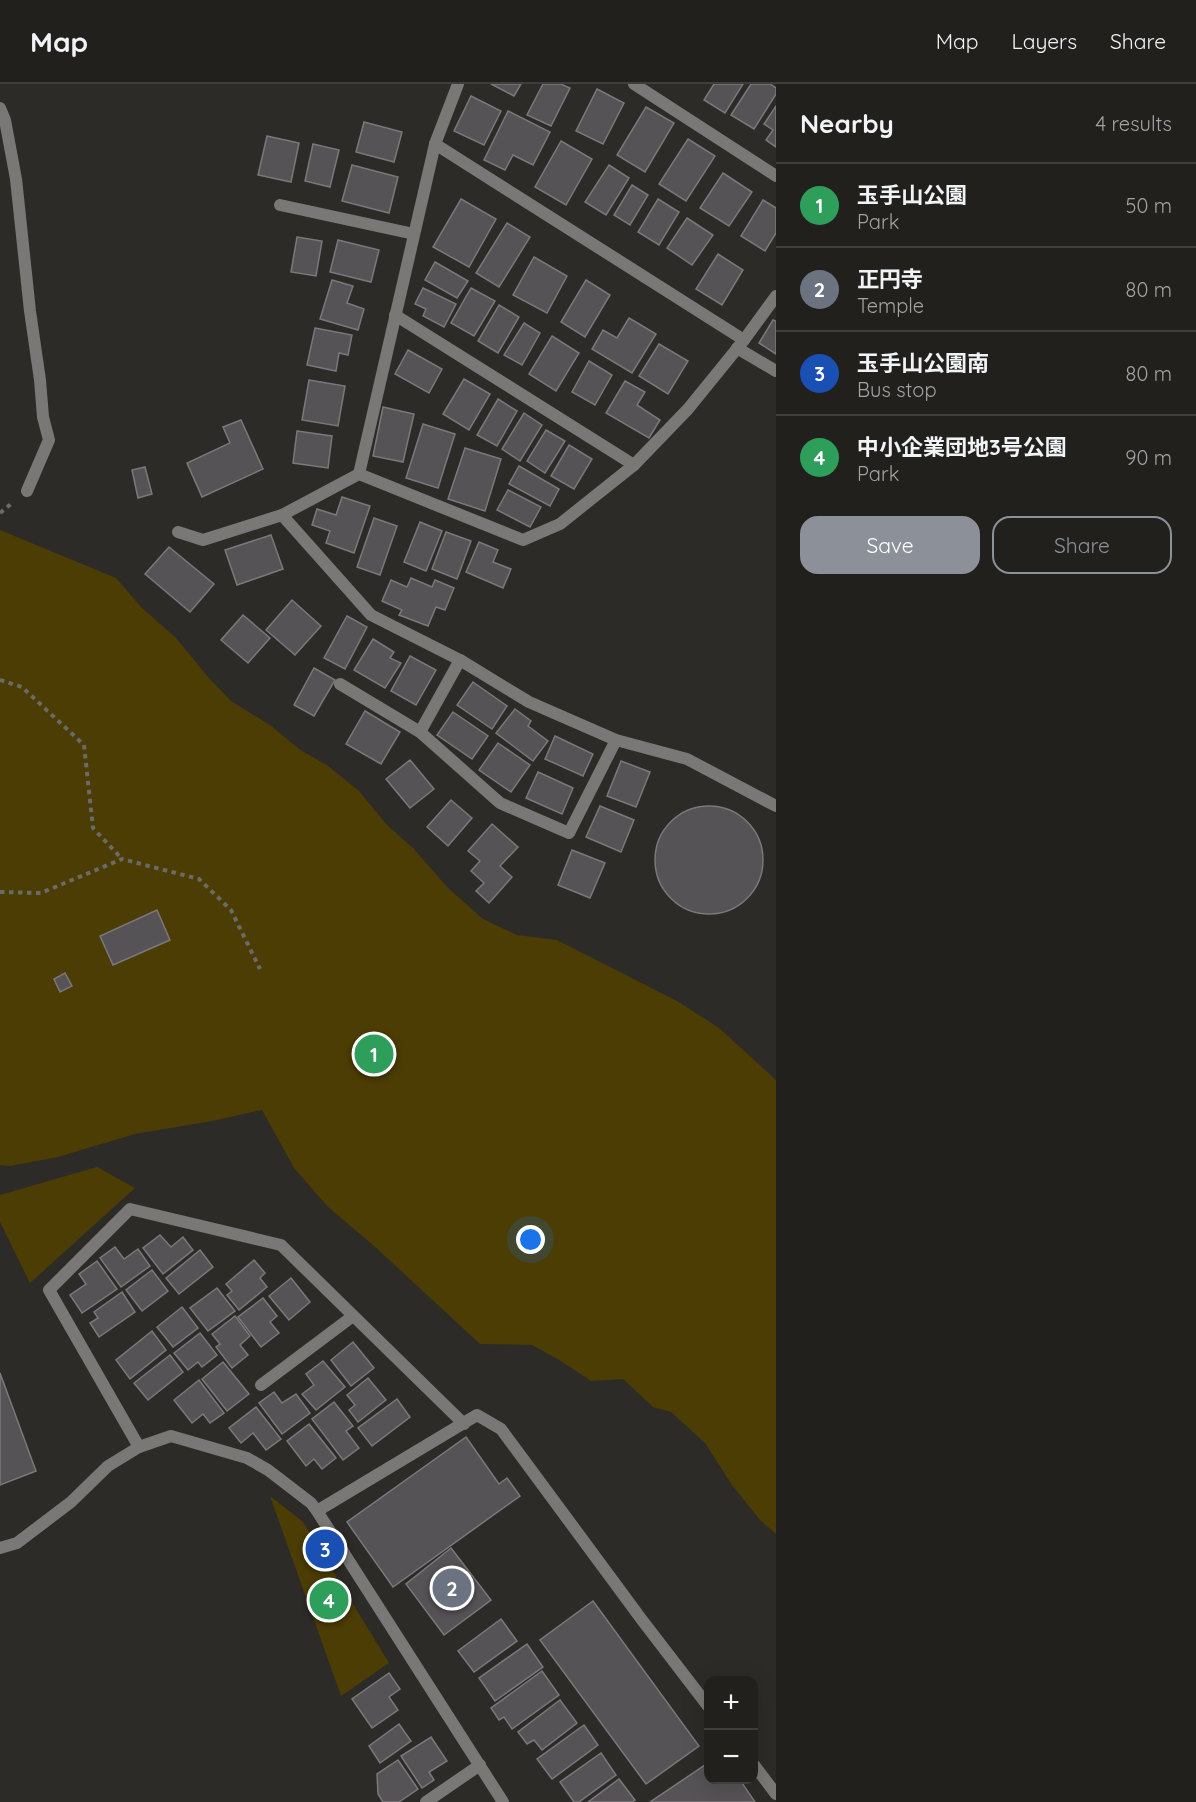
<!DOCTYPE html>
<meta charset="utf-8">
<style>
:root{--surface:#21201d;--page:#292826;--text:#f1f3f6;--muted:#a2a3a4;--line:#3e3e3b;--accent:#8c9099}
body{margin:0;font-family:Quicksand,"Noto Sans JP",sans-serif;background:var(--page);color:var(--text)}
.controls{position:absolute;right:18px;bottom:18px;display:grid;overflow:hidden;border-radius:12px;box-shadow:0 6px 24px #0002}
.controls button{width:54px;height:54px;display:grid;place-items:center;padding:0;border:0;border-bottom:2px solid var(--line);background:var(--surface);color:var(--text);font:30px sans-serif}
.you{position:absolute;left:531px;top:1156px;width:21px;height:21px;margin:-15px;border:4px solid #fff;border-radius:50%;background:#1a73e8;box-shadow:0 0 0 9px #1a73e833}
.badge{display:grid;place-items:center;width:39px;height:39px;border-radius:50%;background:var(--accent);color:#fff;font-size:20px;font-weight:700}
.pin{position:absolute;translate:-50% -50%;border:3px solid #fff;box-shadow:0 2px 6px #0006}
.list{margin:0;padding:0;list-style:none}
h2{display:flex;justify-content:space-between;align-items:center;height:78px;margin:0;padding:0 24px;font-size:26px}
h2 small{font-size:20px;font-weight:400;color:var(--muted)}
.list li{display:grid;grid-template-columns:39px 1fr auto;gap:18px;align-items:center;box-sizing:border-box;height:84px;padding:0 24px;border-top:2px solid var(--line)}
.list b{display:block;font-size:22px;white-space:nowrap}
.list p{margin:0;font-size:20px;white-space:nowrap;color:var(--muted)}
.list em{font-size:20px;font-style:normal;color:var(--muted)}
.actions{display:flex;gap:12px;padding:18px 24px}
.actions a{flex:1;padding:14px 0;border:2px solid var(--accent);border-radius:18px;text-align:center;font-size:21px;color:var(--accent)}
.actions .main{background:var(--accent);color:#fff}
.map{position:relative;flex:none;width:776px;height:1718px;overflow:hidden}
header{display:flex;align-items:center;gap:36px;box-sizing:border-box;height:84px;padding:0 30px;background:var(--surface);border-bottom:2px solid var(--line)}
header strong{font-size:28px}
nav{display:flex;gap:33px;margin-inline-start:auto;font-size:21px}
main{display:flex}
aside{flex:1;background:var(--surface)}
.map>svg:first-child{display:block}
.green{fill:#4b3d03}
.building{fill:#565356;stroke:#7c777b;stroke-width:1.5}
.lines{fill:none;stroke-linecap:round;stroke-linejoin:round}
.path{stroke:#6a6a66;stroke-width:4;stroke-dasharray:4.5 4.5;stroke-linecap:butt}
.service{stroke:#797876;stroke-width:12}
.minor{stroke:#797876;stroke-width:12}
</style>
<header>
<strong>Map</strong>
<nav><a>Map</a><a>Layers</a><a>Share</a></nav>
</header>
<main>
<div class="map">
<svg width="776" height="1718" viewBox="0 0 776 1718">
<rect width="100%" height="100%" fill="#2c2b27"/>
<g class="green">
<polygon points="0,446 116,494 141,523 176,554 208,593 231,617 270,641 299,665 328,682 359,707 387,741 413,764 448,804 483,835 517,851 557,856 677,917 719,944 776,996 776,1450 760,1436 732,1401 705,1359 671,1328 653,1323 623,1295 591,1297 561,1277 532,1261 480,1260 373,1161 328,1123 294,1084 262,1026 212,1037 135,1050 58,1073 10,1082 0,1081"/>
<polygon points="97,1083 135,1104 30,1199 0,1138 0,1111"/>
<polygon points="270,1412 303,1438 389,1579 341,1612"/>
</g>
<g class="building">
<polygon points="491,0 521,0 514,12"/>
<polygon points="543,0 561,0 570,4 551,42 527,31"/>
<polygon points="714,0 743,0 725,29 704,16"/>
<polygon points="751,0 770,0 776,4 776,10 754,45 731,31"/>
<polygon points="597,5 624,19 603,60 576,47"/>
<polygon points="471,12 501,27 484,61 454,47"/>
<polygon points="776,22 776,63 766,56 773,46 764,40"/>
<polygon points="646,23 674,39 645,88 617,71"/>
<polygon points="508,27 550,48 533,81 513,71 505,86 484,76"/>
<polygon points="364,38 402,48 394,78 356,68"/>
<polygon points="267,52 299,59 291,98 258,91"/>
<polygon points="688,55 715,72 686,117 659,100"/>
<polygon points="561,57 592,75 566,121 535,103"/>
<polygon points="313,60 339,66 330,103 305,97"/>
<polygon points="352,81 398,93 389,129 342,117"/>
<polygon points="609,81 629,94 606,131 585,118"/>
<polygon points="723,89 752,108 729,142 700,124"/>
<polygon points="632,101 648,111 630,141 614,131"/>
<polygon points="461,115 496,135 469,183 433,163"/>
<polygon points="658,115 679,128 659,161 638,148"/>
<polygon points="763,116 776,124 776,149 765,167 741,152"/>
<polygon points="687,134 713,151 692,181 667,164"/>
<polygon points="507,139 530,153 499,203 476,189"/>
<polygon points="297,153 322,157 316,192 291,188"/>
<polygon points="338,156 379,166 371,198 330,188"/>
<polygon points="718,170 743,186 722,221 696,205"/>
<polygon points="534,173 567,192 547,229 513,211"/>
<polygon points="435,178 468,197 457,214 425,196"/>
<polygon points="332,196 353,202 347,219 364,225 358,246 320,235"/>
<polygon points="586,196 610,211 585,253 561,238"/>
<polygon points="423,204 456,220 444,243 423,232 426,225 415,220"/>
<polygon points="471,204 495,217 474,252 451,239"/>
<polygon points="499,221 519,233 498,269 478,257"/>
<polygon points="629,234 656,250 632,289 592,265 603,246 617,254"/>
<polygon points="773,236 776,237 776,270 759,259"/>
<polygon points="524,239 540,249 522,281 504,271"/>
<polygon points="315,244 352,251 348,271 339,269 336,287 307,281"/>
<polygon points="552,252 579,269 556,307 529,290"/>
<polygon points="659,260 688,277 668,310 639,292"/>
<polygon points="408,266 442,285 429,309 395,290"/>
<polygon points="589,277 612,291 595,321 572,308"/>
<polygon points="464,295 490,310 469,346 443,330"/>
<polygon points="309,296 345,302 338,342 302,336"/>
<polygon points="625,297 645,308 637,321 660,336 649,354 606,329"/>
<polygon points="498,315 517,327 497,362 477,351"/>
<polygon points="383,323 414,330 403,378 373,372"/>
<polygon points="524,329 542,341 520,377 502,365"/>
<polygon points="241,336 263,385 202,413 187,379 230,359 223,343"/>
<polygon points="423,340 455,350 438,404 406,394"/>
<polygon points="546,346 565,357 545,389 527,377"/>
<polygon points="297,347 332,352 328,384 293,379"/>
<polygon points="569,361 592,375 574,405 551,392"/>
<polygon points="465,364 501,375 485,427 448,415"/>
<polygon points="519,382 559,405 550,422 509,400"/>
<polygon points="145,383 152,410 138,414 132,386"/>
<polygon points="508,406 541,423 530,443 497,426"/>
<polygon points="342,413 370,422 354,469 326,459 330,447 312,441 317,425 336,431"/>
<polygon points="374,434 397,442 380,491 357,483"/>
<polygon points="420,438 442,447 426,487 404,478"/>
<polygon points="446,448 471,457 457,495 432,485"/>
<polygon points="271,451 283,485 237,501 225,466"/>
<polygon points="479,458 498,466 493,478 511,485 503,504 466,488"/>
<polygon points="169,463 214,500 190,528 145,490"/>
<polygon points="411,494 432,503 435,496 454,504 445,526 436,523 428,542 399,531 402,526 382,517 391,496 407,503"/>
<polygon points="292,516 321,542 295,571 266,546"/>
<polygon points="243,531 270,554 248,579 221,556"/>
<polygon points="347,532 367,543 345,585 324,574"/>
<polygon points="373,555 394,568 390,574 401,579 385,604 354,586"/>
<polygon points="410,572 436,586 416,621 391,607"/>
<polygon points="314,584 335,596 314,632 294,621"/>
<polygon points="473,598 507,622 492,645 457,621"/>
<polygon points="515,625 531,637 528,642 548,657 533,677 496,649"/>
<polygon points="365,627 400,648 381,680 346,660"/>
<polygon points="453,628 488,652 472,675 437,651"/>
<polygon points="555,652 593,670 583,692 545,675"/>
<polygon points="498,659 530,681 511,708 479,686"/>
<polygon points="410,676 434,705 410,724 386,695"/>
<polygon points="621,677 650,688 636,723 607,712"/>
<polygon points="538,688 573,704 562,730 526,714"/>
<polygon points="451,716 472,734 448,762 427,743"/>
<circle cx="709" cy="776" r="54"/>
<polygon points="600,722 634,736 621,768 586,753"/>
<polygon points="492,740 518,763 500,782 512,793 489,819 476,807 484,799 471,787 480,777 468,767"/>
<polygon points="572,766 605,779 590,814 558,801"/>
<polygon points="157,826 170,856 113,881 100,852"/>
<polygon points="65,889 72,902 60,908 54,895"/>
<polygon points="160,1151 171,1163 183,1153 193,1166 163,1190 143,1164"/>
<polygon points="115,1163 124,1175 138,1165 150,1182 121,1203 100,1174"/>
<polygon points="200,1166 213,1183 179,1210 166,1194"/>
<polygon points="254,1176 265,1189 260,1194 267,1203 239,1226 227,1211 232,1207 226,1200"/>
<polygon points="97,1177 117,1205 82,1229 70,1211 86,1200 79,1190"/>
<polygon points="152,1186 168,1207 142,1227 126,1206"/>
<polygon points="291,1194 310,1218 289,1236 269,1212"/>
<polygon points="217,1204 235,1227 208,1247 190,1224"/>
<polygon points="122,1208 135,1228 99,1253 90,1239 98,1234 94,1228"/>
<polygon points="263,1214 277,1232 270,1238 279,1249 261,1263 238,1233"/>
<polygon points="182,1223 198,1244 173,1263 157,1243"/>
<polygon points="235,1232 250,1252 240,1261 248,1271 232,1284 216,1263 220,1260 212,1250"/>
<polygon points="152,1247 166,1266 130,1295 116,1276"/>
<polygon points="200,1249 217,1271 202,1283 198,1278 188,1286 174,1269"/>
<polygon points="353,1258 374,1284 351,1302 331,1276"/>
<polygon points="170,1271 183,1288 148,1316 134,1299"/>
<polygon points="323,1277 345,1303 316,1326 302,1310 314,1301 306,1290"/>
<polygon points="223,1278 249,1310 227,1327 202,1295"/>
<polygon points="0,1289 36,1387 0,1401"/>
<polygon points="368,1294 386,1316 358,1338 349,1326 355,1321 347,1311"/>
<polygon points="199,1296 224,1329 210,1339 203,1330 192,1339 174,1316"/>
<polygon points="274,1308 282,1319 296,1310 310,1329 282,1350 259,1319"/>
<polygon points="397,1315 410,1333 372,1362 358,1344"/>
<polygon points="334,1318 353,1342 346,1347 359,1364 343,1376 312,1335"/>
<polygon points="256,1323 281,1355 266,1366 253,1349 241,1359 229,1344"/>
<polygon points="309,1340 336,1374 322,1385 314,1375 306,1382 287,1357"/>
<polygon points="466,1353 499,1400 507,1394 520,1412 393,1503 347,1438"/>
<polygon points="451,1464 491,1516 444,1551 406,1500"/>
<polygon points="593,1517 699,1662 646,1700 540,1556"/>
<polygon points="501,1535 517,1557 474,1588 458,1567"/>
<polygon points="527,1560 543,1583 495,1617 479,1594"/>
<polygon points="542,1587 559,1611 512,1645 504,1633 499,1636 491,1624"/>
<polygon points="389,1589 400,1605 389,1613 398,1626 372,1644 352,1615"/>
<polygon points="560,1616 577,1639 542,1666 534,1656 527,1660 518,1648"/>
<polygon points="399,1640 411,1657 380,1679 369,1662"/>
<polygon points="584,1641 598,1661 552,1695 537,1675"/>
<polygon points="431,1653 447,1677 429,1688 434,1696 422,1704 401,1672"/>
<polygon points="601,1669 616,1691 579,1718 574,1718 560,1698"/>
<polygon points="398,1676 418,1705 399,1718 383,1718 378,1710 377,1690"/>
<polygon points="708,1679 708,1696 740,1696 755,1718 650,1718"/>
<polygon points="619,1695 635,1716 632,1718 588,1718"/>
</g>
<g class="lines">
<g class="path">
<polyline points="0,429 11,420"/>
<polyline points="0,596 22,603 84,661 93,744 122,775"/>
<polyline points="0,808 41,809 122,775 199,795 231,826 260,885"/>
</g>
<g class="service">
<polyline points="280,121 414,150"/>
<polyline points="737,264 776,287"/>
</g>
<g class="minor">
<polyline points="634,0 776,92"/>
<polyline points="0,24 5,36 16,95 30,227 40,296 43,333 49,356 27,407"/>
<polyline points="435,60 744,256"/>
<polyline points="395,231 634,381"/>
<polyline points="359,390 523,456 560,440 634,381 688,325 744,256 776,212"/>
<polyline points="282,431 371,531 460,576 529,618 616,656 687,675 776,722"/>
<polyline points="178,448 203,456 282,431 359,390 435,60 458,0"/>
<polyline points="340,600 420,648 500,719 569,749 616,656"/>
<polyline points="420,648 460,576"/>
<polyline points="261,1301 353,1232"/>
<polyline points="139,1363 49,1206 130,1125 281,1161 464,1340"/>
<polyline points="317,1427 477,1331 501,1345 642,1536 708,1622"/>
<polyline points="0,1464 17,1459 71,1418 108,1382 139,1363 171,1352 247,1374 268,1386 311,1419 317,1427 503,1718"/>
<polyline points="754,1681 776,1710"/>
<polyline points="426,1718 480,1681"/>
</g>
</g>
</svg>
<div class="controls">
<button>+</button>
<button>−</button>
</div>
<div class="you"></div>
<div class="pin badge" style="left:374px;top:970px;background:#2e9e5b">1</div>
<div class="pin badge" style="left:452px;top:1504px;background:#6b7280">2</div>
<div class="pin badge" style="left:325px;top:1465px;background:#1a4fb4">3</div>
<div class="pin badge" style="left:329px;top:1516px;background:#2e9e5b">4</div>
</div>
<aside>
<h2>Nearby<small>4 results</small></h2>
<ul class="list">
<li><span class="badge" style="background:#2e9e5b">1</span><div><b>玉手山公園</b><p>Park</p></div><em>50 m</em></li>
<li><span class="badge" style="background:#6b7280">2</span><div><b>正円寺</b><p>Temple</p></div><em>80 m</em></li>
<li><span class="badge" style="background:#1a4fb4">3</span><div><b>玉手山公園南</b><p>Bus stop</p></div><em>80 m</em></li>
<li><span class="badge" style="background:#2e9e5b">4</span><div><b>中小企業団地3号公園</b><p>Park</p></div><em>90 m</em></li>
</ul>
<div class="actions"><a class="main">Save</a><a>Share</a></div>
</aside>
</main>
